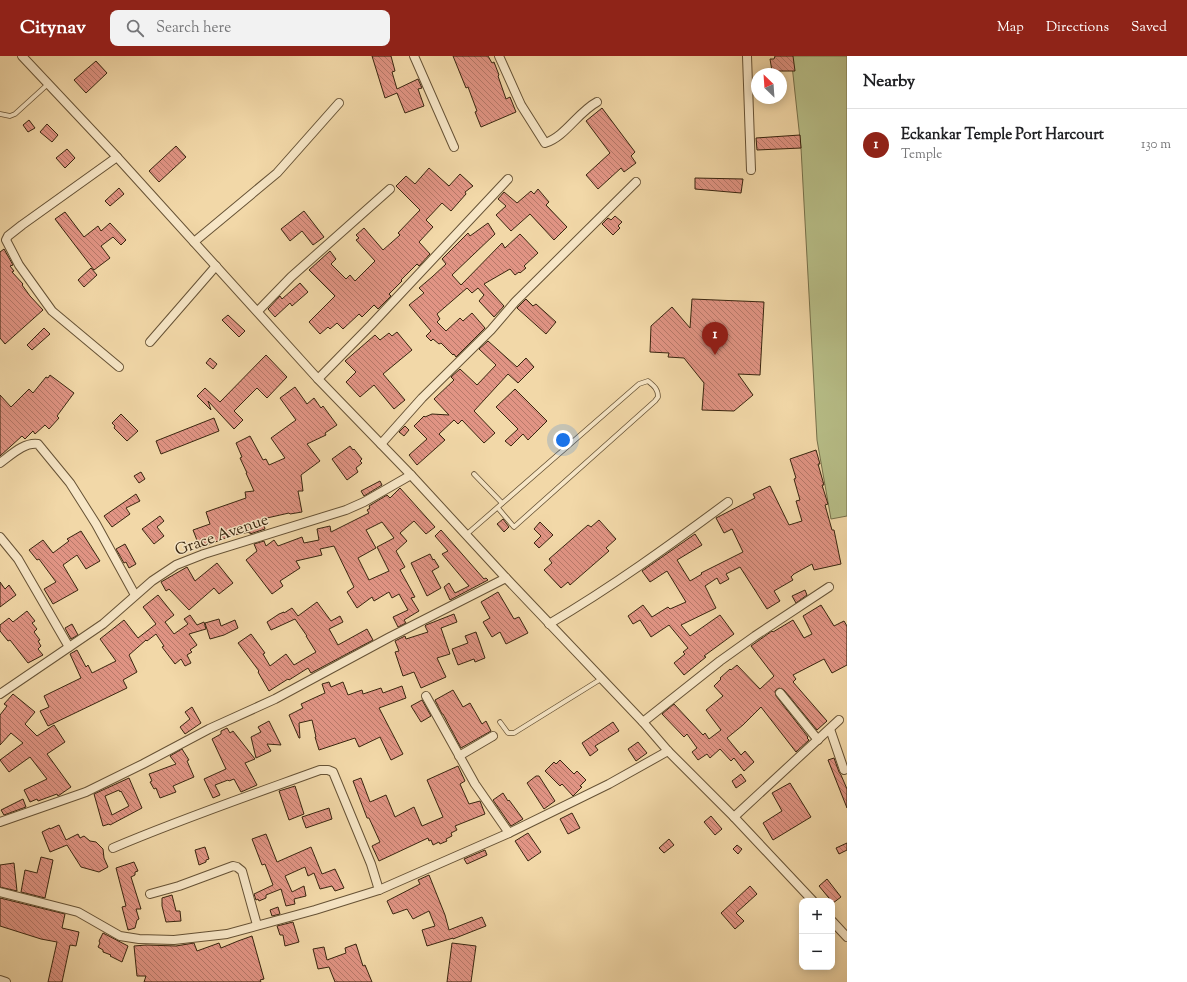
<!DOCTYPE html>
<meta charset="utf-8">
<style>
:root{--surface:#fff;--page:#f2f2f2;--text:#202124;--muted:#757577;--line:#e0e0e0;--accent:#8f2418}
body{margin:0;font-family:"Sorts Mill Goudy",serif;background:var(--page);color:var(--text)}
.controls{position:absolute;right:12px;bottom:12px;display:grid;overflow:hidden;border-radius:8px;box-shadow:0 2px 10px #0003}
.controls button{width:36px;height:36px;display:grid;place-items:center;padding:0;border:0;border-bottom:1px solid var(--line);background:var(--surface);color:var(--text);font:20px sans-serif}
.compass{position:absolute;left:751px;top:12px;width:36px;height:36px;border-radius:50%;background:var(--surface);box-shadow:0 2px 10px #0003;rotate:335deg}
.you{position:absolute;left:563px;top:384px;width:14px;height:14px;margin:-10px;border:3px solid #fff;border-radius:50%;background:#1a73e8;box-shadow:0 0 0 6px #1a73e833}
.badge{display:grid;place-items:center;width:26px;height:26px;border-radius:50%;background:var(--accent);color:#fff;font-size:13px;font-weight:700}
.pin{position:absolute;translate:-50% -33px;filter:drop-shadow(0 1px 2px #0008)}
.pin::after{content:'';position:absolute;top:21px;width:14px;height:12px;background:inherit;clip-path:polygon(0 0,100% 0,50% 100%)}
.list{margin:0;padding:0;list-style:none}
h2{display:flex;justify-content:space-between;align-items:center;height:52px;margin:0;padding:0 16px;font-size:17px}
h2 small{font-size:13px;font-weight:400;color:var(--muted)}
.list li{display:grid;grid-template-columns:26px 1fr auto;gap:12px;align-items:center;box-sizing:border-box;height:72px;padding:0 16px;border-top:1px solid var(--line)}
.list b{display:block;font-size:15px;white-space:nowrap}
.list p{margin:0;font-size:13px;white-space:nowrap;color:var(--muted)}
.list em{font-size:13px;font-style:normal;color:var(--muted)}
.icon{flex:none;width:22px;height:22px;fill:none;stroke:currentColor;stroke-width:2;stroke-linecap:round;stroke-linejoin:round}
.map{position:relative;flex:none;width:847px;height:926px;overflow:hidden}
header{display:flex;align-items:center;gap:24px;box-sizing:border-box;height:56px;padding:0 20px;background:var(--accent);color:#fff}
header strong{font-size:19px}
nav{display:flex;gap:22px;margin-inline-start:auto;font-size:14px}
.search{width:280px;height:36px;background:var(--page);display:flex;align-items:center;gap:10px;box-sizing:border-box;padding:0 14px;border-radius:8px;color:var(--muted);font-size:15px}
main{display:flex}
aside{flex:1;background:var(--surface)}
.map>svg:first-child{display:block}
.green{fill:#b8bf89;stroke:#78724c}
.building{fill:url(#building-back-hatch);stroke:#38250f;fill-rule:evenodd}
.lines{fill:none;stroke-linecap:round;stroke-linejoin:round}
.lane-casing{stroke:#665235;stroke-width:5.5}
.street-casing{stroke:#665235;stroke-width:10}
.lane{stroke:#f7e6c6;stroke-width:4}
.street{stroke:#f7e6c6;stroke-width:8}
.labels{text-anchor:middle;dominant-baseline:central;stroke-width:3;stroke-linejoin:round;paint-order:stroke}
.street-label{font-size:16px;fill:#38250f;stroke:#f7e6c6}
</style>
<header>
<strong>Citynav</strong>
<div class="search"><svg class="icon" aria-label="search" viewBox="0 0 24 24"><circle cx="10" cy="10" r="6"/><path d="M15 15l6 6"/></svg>Search here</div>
<nav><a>Map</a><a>Directions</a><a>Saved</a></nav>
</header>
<main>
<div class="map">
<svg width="847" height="926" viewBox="0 0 847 926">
<defs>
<pattern id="building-back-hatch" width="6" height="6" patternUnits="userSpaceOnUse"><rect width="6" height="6" fill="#e19484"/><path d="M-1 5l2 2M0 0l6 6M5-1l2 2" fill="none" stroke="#b7796a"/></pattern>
</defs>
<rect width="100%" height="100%" fill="#f2d8a8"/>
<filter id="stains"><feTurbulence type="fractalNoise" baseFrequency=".005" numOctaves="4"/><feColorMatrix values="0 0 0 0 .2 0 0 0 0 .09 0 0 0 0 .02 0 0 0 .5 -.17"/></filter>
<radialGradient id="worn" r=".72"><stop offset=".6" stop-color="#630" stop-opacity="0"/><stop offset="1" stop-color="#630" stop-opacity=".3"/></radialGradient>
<polygon class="green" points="791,0 847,0 847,460 831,463 817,384 801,92"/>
<g class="building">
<polygon points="372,0 391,0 395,15 392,16 397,33 418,23 422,32 418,33 424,50 405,57 397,37 385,42"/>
<polygon points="453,0 488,0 492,7 494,6 499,19 498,20 506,43 510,41 516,56 481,71 475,56 477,55 468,31 466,32"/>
<polygon points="775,0 793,0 795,15 772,15 770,3 774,3"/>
<polygon points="96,5 107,17 86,37 74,24"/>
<polygon points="602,52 635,96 631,100 636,107 624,116 621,112 598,133 586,119 610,97 586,65"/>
<polygon points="29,64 35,72 28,76 23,69"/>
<polygon points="47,68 58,79 52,86 40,76"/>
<polygon points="800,79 801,92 757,94 756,82"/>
<polygon points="176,90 186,101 159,126 149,115"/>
<polygon points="67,93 75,102 65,112 56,102"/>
<polygon points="429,112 449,130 460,118 473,130 465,136 466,138 451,155 442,147 426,164 433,171 419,186 430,198 419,210 417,208 401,224 402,225 389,238 391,240 378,253 374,249 362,261 359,258 343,273 337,267 330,273 328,271 320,278 309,266 335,240 309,214 330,195 336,203 331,208 346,223 350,219 355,225 375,205 356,184 359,182 356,179 364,172 383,194 400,179 398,177 420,154 396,130 406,120 415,128"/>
<polygon points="695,122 743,123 741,137 695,133"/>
<polygon points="119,132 124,138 110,150 105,145"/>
<polygon points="538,133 549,146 546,149 567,171 554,184 530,158 511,175 496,159 506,150 498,143 504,136 517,147 531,135 534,138"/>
<polygon points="304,155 324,181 313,189 302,175 290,185 281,173"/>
<polygon points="65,156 84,181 98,170 101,175 110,167 126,184 121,189 113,181 101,190 110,202 94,214 55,163"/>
<polygon points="615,160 622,166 618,170 620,172 613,179 602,168 608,162 611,164"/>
<polygon points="488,167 495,178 452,219 461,229 502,187 505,192 520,178 538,197 524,210 526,212 520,217 519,216 515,219 510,213 484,228 504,250 494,261 479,245 484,239 478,232 472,237 467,232 437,258 440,263 437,266 446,275 460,262 463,265 472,257 485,272 456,301 454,298 453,299 441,287 439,288 433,283 431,285 426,280 431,275 409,249 424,237 419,232 432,221 446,208 442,203 468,177 470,180"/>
<polygon points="4,193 13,209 10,210 14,215 12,216 23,228 22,229 30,240 43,254 5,288 0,282 0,196"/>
<polygon points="91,212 97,219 84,231 78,224"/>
<polygon points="300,227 308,236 292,250 290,247 275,261 268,253 280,240 282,243"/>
<polygon points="526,243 533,250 536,248 556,266 546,278 517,252"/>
<polygon points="692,243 764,246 760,319 738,318 753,339 734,355 702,354 704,327 684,302 668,301 669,297 650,296 651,270 672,251 690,272"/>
<polygon points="228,259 245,275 239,281 222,264"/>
<polygon points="44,272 50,278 32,294 27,289"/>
<polygon points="397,276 412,294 383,318 405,344 394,353 374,329 360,341 346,326 356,316 345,305 375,279 380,284 389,277 392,280"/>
<polygon points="488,285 517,311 526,302 534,311 518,327 508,318 474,355 495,377 484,387 462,364 458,368 454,364 439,378 445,384 417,409 409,399 427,383 414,370 424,360 425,361 432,358 449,359 434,343 454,324 451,321 460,313 477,329 496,309 479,293"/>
<polygon points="266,299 287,321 267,342 257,332 234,355 243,364 234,373 208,345 211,354 197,340 205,332 220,346"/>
<polygon points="210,302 217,308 213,313 206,307"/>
<polygon points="50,319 74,337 57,360 59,362 49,373 45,369 35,378 33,375 25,383 22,380 0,400 0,339 11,351 29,333 33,337 46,321 48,322"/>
<polygon points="295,331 307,348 314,342 321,352 323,350 337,369 325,377 326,379 307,388 320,405 301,419 303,435 298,435 302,456 290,458 289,457 267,462 267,464 263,465 265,473 250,478 250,476 233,479 200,492 193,474 210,468 206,456 246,442 245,436 254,435 246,417 247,417 240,402 242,401 236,387 250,380 263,404 266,403 269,409 285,402 271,382 296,364 280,342"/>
<polygon points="515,333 547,365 528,384 523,378 511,390 505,385 518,373 496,351"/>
<polygon points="121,358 138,375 127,385 114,372 115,370 112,367"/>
<polygon points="214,362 219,375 161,398 156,385"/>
<polygon points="405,370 409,374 404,380 399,376"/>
<polygon points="350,390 353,394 354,393 362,403 360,405 362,407 356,412 358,416 347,424 332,403"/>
<polygon points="816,394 820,408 818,408 824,429 822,429 828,448 825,449 832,474 834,474 841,508 814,514 812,508 794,518 791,521 793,524 774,535 780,545 767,553 740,511 726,518 729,523 720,528 717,522 705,530 716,552 681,569 690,580 720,559 734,578 704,600 706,601 684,619 674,607 685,598 683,596 688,592 669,569 651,581 640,564 633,568 628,560 643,549 652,561 668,551 670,553 686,546 667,515 650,526 642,515 695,478 702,489 677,504 690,525 702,518 701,517 743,496 732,473 724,477 716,462 755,442 753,438 770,430 789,469 802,465 796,445 800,444 794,423 796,422 790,403"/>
<polygon points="141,416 145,423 139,427 134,420"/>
<polygon points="380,425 382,429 364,440 361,435"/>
<path d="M 400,432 L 435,471 L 426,478 L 414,465 L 400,477 L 407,485 L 396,495 L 405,511 L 400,514 L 415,541 L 411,542 L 419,555 L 404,564 L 406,567 L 398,571 L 393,561 L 408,554 L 399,538 L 392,542 L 389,536 L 374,545 L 372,541 L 357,552 L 347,536 L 354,531 L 334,490 L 320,493 L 322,499 L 296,505 L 300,512 L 280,525 L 283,530 L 272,538 L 246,504 L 257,495 L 254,488 L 264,485 L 266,490 L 274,484 L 278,490 L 302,481 L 304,487 L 319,484 L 317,473 L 330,470 L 331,476 L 369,457 L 367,454 L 370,452 L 369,450 L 387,439 L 390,442 ZM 382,466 L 394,482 L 377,491 L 389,515 L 369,524 L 358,502 L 376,492 L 366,474 Z"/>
<polygon points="136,438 140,445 126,452 130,458 112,471 104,460"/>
<polygon points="160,460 164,465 157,471 164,480 154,488 142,473"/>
<polygon points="503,463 509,471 504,476 497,468"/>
<polygon points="599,464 616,483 606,492 609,495 570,529 568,526 561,532 544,514 552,507 549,503 588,469 591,471"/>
<polygon points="540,466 553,479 539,492 534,487 541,480 534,473"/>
<polygon points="441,474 484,523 486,522 488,524 450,544 444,531 449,527 455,537 469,530 442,498 448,495 435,480"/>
<polygon points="81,475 100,505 86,513 77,499 63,509 78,534 53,548 44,533 56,526 39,503 37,504 29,494 43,484 53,497 69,485 67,483"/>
<polygon points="125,488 136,508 129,512 126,506 124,507 116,493"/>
<polygon points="430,498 433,504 434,503 439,511 432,515 441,532 427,540 411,507"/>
<polygon points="217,507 233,527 219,538 214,532 189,554 169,533 166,535 161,526 187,511 195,525"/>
<polygon points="0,526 5,533 9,529 16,539 0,551"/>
<polygon points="805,534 807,539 796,547 792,540"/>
<polygon points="498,536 514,563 519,561 528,577 506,588 500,576 492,581 483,566 490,562 481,546"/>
<polygon points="158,539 174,559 165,566 174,578 188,568 184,563 190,559 197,569 204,566 206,573 189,578 197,589 190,594 192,596 187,599 191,607 185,610 181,603 175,608 162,591 164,590 156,578 147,585 146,584 129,599 137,616 123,624 127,632 48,670 40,655 49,651 44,640 81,622 70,598 77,594 86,611 88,609 92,617 116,605 100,583 124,564 138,582 156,568 143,551"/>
<polygon points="317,546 331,565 340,560 343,566 329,573 338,589 367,573 373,584 311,617 308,612 289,624 288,623 269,635 258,616 259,615 238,587 251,578 265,597 263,598 270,610 286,598 294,609 316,596 306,580 307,580 295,563 271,574 267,566 279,558 284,556 284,557 292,552 298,560"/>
<polygon points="821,549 834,570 844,565 847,570 847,609 832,617 824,603 793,619 796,623 793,626 827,665 817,674 784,634 779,632 775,635 776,640 808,681 807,682 809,684 796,696 761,651 743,669 727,682 741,699 745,695 754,706 744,715 734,702 731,705 720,693 710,702 707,698 698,704 692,696 697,692 687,678 684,681 662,658 674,648 703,679 705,677 709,683 721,674 706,654 723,640 714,630 721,623 720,622 730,613 731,614 737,609 760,633 774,620 751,590 772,575 773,576 793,564 804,582 812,578 803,560"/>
<polygon points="27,555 35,565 32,567 37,573 34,576 40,584 38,585 41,590 38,593 43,599 28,607 10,584 8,585 0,575 0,569 9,562 13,566"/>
<polygon points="454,558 457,566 441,572 450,598 437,602 446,621 421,632 414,616 403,620 395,596 399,595 395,585 405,580 406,583 428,576 425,570 426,569"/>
<polygon points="219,563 221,570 235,564 238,572 224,579 210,583 205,567"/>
<polygon points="72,568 78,579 71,583 65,572"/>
<polygon points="476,576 485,602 475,606 474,603 458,609 452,593 468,587 465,580"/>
<polygon points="329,626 331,631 343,626 348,639 362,634 363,638 381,632 383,637 402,630 406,642 379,652 403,698 391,704 380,681 359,691 355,682 319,694 315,681 316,681 312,664 299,667 300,682 299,682 289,659 303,652 301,648 325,637 322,628"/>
<polygon points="453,634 463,651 470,647 482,668 486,665 491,675 461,692 443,658 442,658 435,644"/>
<polygon points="13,638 35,656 25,668 37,680 54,669 65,686 47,698 71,731 58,740 57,738 38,745 37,743 30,746 24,734 47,723 30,701 9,716 0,704 23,687 11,677 0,689 0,659 7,650 4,648"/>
<polygon points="422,644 431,660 421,666 411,650"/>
<polygon points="192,651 201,667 185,678 180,671 190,663 185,656"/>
<polygon points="269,665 281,689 267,688 271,695 256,702 251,681 261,676 258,671"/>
<polygon points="613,666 619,675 595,690 598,694 590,700 582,687"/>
<polygon points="227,672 230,677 233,675 255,703 245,707 257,729 241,736 234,723 229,725 228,724 215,729 220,739 213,742 204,723 226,713 212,683 221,678 221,675"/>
<polygon points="638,686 647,697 636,705 628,693"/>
<polygon points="182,693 189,704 187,705 194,721 173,730 176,736 160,742 156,732 154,733 150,726 152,725 149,718 176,708 170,700"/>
<polygon points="834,702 839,716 841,719 847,733 847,752 828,704"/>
<polygon points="560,704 574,718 577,715 586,724 580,730 582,731 573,740 562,728 560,730 545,715 554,706 556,708"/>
<polygon points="458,710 465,725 460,728 469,748 480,745 485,758 455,770 457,774 451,777 452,780 446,783 447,785 440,788 439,786 433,789 431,784 429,785 428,782 379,805 372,790 380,786 369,762 367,762 353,725 361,722 370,746 386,739 395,761 414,751 422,770 443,761 427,724"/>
<polygon points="741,718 746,725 736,732 732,725"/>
<polygon points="536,720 539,720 555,745 544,753 527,727"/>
<path d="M 129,722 L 142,752 L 110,769 L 109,768 L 103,770 L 94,738 ZM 119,734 L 120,736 L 121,735 L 129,750 L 112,759 L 105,740 Z"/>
<polygon points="790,727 811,761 773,784 763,767 782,755 772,737"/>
<polygon points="295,730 304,758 289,764 279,735"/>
<polygon points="503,737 508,745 509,744 523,763 511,770 493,744"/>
<polygon points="23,743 26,751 4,759 1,754"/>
<polygon points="329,752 332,763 306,772 302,761"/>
<polygon points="572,757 580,772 568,778 560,763"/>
<polygon points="711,760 722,773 715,779 704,766"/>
<polygon points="59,769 66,784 78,778 80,782 84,780 90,785 96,786 103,793 104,802 108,811 99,816 81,811 67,789 50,796 42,776 50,772 50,773"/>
<polygon points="528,777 541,796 528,805 515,785"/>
<polygon points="266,778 277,806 311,791 322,818 335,813 344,832 335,835 332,830 320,833 314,817 308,820 305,811 285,820 292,836 304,830 306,840 294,843 295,848 286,850 281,833 266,839 266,842 259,845 258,843 256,844 254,838 273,829 265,808 262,809 252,783"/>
<polygon points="669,783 674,789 664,797 659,792"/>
<polygon points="847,787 847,794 839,798 836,792"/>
<polygon points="737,789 742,793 738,798 733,793"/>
<polygon points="205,791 209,803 206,804 206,806 199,809 195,794"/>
<polygon points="485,794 487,799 467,808 464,803"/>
<polygon points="41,801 53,804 45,842 21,836 25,814 37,817"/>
<polygon points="134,806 138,815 135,816 135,819 131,821 141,853 136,853 139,863 137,864 135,872 128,874 122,851 126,850 116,812"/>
<polygon points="14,807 17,835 0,831 0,809"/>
<polygon points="429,819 445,859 449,874 482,861 486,870 453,883 453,882 427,890 422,874 435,870 429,855 413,863 407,853 393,858 387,845 420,828 418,824"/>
<polygon points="827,823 841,841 833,847 819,830"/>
<polygon points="750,830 757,838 736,857 744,865 735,873 721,857"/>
<polygon points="172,839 176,855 180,855 181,865 166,866 162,850 162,842"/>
<polygon points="0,842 65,858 62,872 79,876 76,890 70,889 62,926 48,926 57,886 41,883 0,870"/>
<polygon points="278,851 280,858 272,860 270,854"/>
<polygon points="293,866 299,886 285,890 283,879 280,879 277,870"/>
<polygon points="103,877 128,890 122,906 110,900 111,899 103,896 103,894 98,891 100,887 99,885"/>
<polygon points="252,880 264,923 260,924 261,926 144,926 146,920 137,920 134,890 146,889 176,890 194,887 197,895 219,887 221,892 238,885"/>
<polygon points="452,887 476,890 471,926 447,926"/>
<polygon points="356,888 363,910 365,909 372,926 335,926 329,911 318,913 313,893 324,891 327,904 346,897 345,892"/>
</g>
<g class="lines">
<defs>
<g id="lane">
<polyline points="0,58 10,60 15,58 48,28"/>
<polyline points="474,418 502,447"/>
<path d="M 467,478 L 639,328 L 648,325 C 654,330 658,333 658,341 L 655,345 L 514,471 L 498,452"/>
<polyline points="500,666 508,677 514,677 601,623"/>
</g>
<g id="street">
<polyline points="22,0 117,101 318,323 411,419 506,522 643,666 668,695 734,761 813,845"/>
<polyline points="414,0 454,91"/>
<path d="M 499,0 L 521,49 L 545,87 C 565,81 578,56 597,46"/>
<polyline points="747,0 751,114"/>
<polyline points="117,101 22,169 8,180 6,184 19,209 52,255 119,311"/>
<polyline points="194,186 277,117 339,47"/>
<polyline points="258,255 291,221 390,133"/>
<polyline points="150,286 216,210"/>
<polyline points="318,323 371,269 508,123"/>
<polyline points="381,388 422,342 491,274 515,246 636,126"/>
<path d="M 0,407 C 11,399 24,386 38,388 L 70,427 L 96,468 L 135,539"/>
<polyline points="0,481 18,503 69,591"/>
<path d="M 549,568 C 612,531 670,489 728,446"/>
<polyline points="780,637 818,684"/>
<polyline points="0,638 103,568 152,525 176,509 204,498 346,454 364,446 411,419"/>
<polyline points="426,640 475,728 509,777"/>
<polyline points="643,666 720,605 755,580 829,531"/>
<polyline points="830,673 844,714"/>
<polyline points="459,700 493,680"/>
<polyline points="734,761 839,664"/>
<polyline points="0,766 86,736 143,708 209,673 275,643 390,581 506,522"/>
<path d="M 113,792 C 181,763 251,739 320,714 L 328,714 L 333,716 L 371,808 L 379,834"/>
<polyline points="0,836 78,856 120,880 139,883 174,884 227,878 315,854 379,834 509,777 609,728 668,695"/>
<polyline points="150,838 179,830 233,810 237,811 242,815 257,869"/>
<polyline points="832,865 847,881"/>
<polyline points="0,924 6,926"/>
</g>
</defs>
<use href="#lane" class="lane-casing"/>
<use href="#street" class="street-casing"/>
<use href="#lane" class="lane"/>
<use href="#street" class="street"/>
</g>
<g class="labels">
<g class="street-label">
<text transform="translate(222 480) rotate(-19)">Grace Avenue</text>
</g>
</g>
<rect width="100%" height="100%" filter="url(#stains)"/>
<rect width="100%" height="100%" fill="url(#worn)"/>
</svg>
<div class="controls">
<button>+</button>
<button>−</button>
</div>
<svg class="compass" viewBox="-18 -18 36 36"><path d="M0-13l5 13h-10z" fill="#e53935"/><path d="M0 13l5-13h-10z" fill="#757577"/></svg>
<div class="you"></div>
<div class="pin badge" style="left:715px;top:299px">1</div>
</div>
<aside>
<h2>Nearby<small></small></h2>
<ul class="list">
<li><span class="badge">1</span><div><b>Eckankar Temple Port Harcourt</b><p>Temple</p></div><em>130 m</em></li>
</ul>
</aside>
</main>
